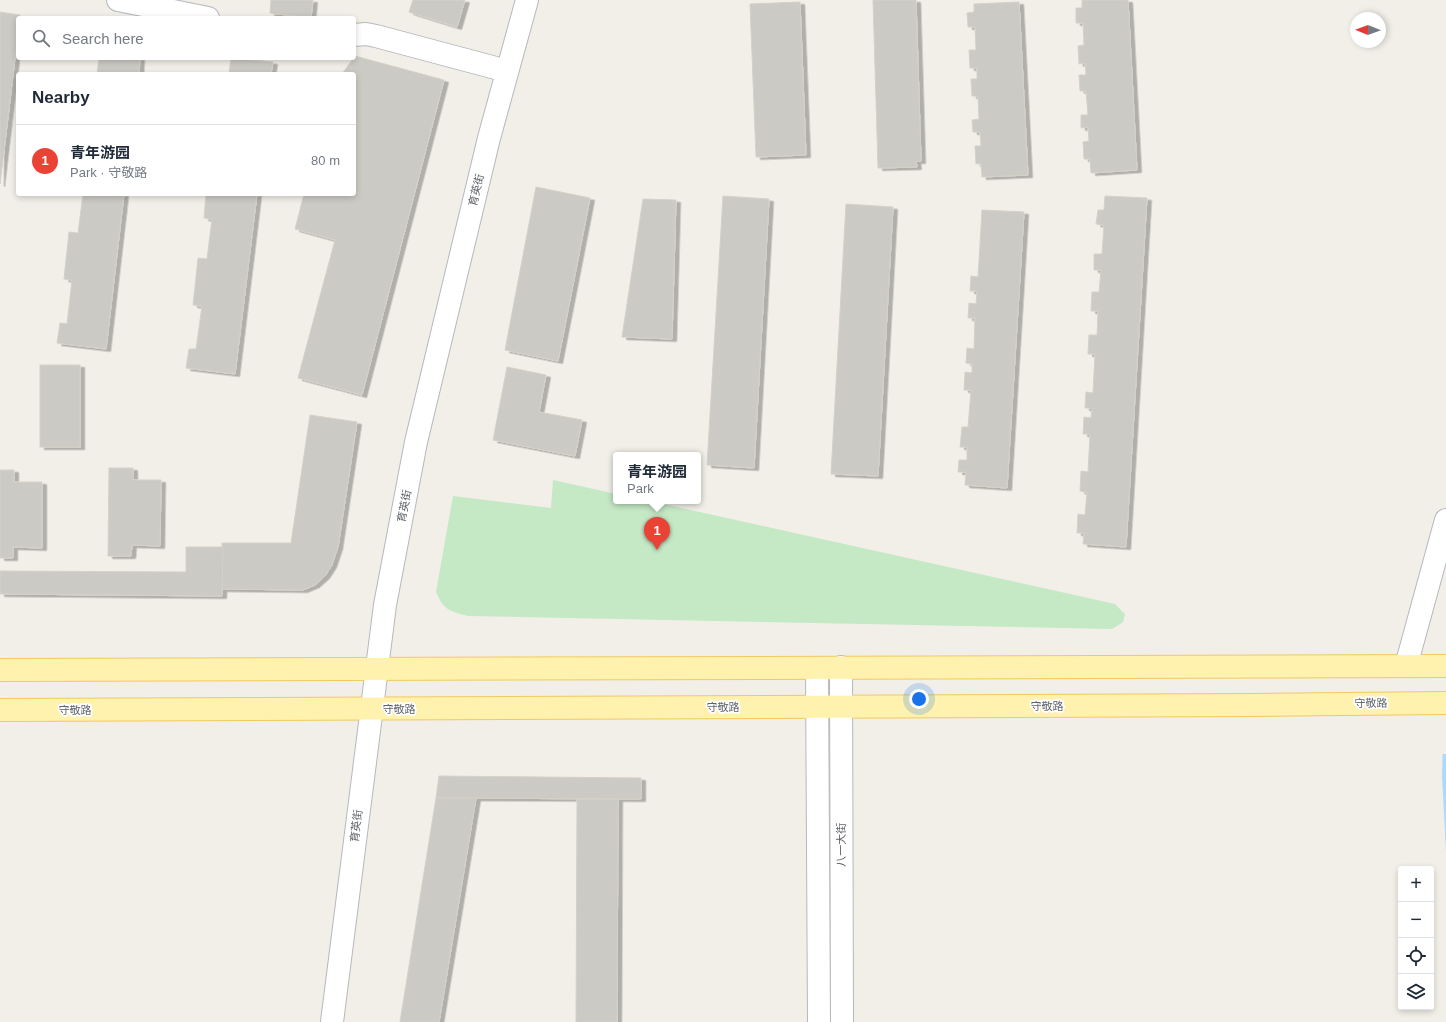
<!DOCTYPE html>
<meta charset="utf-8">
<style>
:root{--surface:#fff;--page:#f6f6f7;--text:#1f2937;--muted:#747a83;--line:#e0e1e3;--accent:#ea4335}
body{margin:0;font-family:Arial,"Noto Sans SC",sans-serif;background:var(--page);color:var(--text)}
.controls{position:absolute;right:12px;bottom:12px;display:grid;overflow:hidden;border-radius:4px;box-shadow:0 2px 6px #0003}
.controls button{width:36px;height:36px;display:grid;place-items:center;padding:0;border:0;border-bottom:1px solid var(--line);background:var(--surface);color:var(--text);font:20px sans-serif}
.compass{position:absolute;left:1350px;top:12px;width:36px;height:36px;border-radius:50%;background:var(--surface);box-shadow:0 2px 6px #0003;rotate:271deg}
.you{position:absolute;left:919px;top:699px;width:14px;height:14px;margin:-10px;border:3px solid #fff;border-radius:50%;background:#1a73e8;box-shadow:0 0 0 6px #1a73e833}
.badge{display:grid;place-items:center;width:26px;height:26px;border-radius:50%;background:var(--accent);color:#fff;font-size:13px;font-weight:700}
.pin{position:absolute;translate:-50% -33px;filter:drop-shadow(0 1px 2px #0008)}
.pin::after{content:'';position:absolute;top:21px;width:14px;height:12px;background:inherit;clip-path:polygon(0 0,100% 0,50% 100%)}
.popup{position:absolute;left:613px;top:452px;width:88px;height:52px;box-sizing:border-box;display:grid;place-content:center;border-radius:4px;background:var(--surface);filter:drop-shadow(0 1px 3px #0005);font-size:13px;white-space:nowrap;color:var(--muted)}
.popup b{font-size:15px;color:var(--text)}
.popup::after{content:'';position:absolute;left:50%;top:100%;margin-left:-8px;border:8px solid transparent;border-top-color:var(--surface)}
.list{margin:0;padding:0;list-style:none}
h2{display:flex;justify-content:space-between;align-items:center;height:52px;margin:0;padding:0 16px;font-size:17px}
h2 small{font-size:13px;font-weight:400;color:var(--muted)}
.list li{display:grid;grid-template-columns:26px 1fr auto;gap:12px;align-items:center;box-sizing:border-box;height:72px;padding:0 16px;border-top:1px solid var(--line)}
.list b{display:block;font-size:15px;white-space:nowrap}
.list p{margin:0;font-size:13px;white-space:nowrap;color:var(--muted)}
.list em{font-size:13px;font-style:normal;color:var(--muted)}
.icon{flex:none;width:22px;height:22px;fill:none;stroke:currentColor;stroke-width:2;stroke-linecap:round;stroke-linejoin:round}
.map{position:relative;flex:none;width:1446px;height:1022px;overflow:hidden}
.search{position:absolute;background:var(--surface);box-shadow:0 2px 6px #0003;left:16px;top:16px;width:340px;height:44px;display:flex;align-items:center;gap:10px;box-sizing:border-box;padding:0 14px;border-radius:4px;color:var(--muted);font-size:15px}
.panel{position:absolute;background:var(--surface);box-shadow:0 2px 6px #0003;left:16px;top:72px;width:340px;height:124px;border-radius:4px}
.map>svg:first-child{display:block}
.green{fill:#c5e8c5}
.water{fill:#aadaff}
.pier{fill:#f1efe8}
.building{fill:#cccac5;stroke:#d6d1c6;filter:url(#shadow)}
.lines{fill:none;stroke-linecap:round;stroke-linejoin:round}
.minor-casing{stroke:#b5b8bc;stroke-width:24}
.major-casing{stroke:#f2c960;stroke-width:24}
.minor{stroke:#fff;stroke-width:22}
.major{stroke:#fff2af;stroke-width:22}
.labels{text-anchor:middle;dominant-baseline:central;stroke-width:3.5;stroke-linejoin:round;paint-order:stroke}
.street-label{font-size:11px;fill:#5f6368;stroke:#fff}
</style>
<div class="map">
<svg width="1446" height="1022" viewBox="0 0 1446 1022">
<defs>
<filter id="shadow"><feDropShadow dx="4.5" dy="2.5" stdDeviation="0" flood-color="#0004"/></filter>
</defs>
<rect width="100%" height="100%" fill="#f1efe8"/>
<path class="green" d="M 553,480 L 616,494 L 616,501 L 650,501 L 1115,604 L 1125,614 L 1123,622 L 1112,629 L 468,616 C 449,611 444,610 436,592 L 453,496 L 551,508 Z"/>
<polygon class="water" points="1446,640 1446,851 1442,776"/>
<polygon class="pier" points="1445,638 1446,638 1446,754 1441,754"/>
<g class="building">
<polygon points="271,0 313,0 311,18 270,13"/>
<polygon points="413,0 465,0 457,27 409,12"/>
<polygon points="873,0 916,0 921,161 916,161 917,167 878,168"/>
<polygon points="1082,0 1128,0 1137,170 1091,173 1090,159 1084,159 1083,142 1089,141 1088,127 1081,128 1081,115 1088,115 1086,91 1080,91 1079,75 1086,75 1085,63 1079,64 1078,46 1084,45 1083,23 1076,23 1076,8 1082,8"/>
<polygon points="800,2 806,155 756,157 750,4"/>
<polygon points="1019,2 1028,175 982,177 981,163 976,164 975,146 981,146 980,132 973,132 972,120 979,119 978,96 972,96 971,79 977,79 977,68 970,68 969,50 976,50 975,27 968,27 967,13 974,12 974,4"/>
<polygon points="0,12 20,15 20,18 18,18 18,33 0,184"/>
<polygon points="355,56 444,80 362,395 298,378 335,240 295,229 304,194 354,194 354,74 342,74"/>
<polygon points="99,58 140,58 139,74 97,74"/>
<polygon points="231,58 273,62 271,74 229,74"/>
<polygon points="536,187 590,198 558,361 505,350"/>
<polygon points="83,194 124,194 106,349 57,343 60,323 67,324 72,280 64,279 69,232 78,233"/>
<polygon points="206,194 257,194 235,374 186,368 189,349 196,349 202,306 193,305 198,258 207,259 212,219 204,218"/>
<polygon points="723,196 769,199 754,468 707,465"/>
<polygon points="1105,196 1147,198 1126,547 1083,544 1084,533 1077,533 1078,514 1085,515 1087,492 1080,491 1081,471 1088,472 1090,434 1083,434 1084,417 1091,418 1092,408 1085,408 1086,392 1093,393 1095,354 1088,354 1089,335 1097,335 1098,311 1091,311 1092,292 1099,292 1101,270 1094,270 1094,254 1102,254 1104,225 1096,224 1098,210 1104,210"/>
<polygon points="643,199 676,200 672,339 622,337"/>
<polygon points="846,204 893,207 878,476 831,474"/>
<polygon points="982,210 1024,212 1007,488 965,485 966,472 958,472 959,460 967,460 967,447 960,447 962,427 968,427 971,390 964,390 965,372 972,373 972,364 966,363 967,348 974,349 975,318 968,318 969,303 976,304 977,291 970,291 971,276 978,277"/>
<rect x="40" y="365" width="40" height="82"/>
<polygon points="507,367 546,375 539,412 582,420 575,456 493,440"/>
<polygon points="310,415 357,422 338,547 332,565 325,576 315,585 303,590 222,589 222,543 291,543"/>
<polygon points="109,468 133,468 133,480 161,480 160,546 132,545 131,556 108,556"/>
<polygon points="0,470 14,470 14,482 42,482 42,548 13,547 13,558 0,558"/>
<polygon points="186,547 223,547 222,596 0,594 0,571 186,572"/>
<polygon points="439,776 641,778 641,799 436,798"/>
<polygon points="436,798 476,798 439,1022 400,1022"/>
<polygon points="577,799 618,799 617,1022 576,1022"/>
</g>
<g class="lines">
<defs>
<g id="minor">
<polyline points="118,0 208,18"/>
<polyline points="354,35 366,34 376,36 507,71"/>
<polyline points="1406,666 1446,520"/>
<polyline points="841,667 842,1022"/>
<polyline points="817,668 819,1022"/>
<polyline points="332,1022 385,605 416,442 489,138 527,0"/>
</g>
<g id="major">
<polyline points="0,670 1446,666"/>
<polyline points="0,710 1253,705 1446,703"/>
</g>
</defs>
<use href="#minor" class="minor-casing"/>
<use href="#major" class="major-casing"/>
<use href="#minor" class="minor"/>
<use href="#major" class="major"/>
</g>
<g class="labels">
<g class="street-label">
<text transform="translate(476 190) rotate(-76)">育英街</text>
<text transform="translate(404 506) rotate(-79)">育英街</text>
<text transform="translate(1371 703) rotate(-1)">守敬路</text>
<text x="1047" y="706">守敬路</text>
<text x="723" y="707">守敬路</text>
<text x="399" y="709">守敬路</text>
<text x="75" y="710">守敬路</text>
<text transform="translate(356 826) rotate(-83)">育英街</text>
<text transform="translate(841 845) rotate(-90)">八一大街</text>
</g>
</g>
</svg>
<div class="controls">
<button>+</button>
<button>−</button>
<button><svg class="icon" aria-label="locate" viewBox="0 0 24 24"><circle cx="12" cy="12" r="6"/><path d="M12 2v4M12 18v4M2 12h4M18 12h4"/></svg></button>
<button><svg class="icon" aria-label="layers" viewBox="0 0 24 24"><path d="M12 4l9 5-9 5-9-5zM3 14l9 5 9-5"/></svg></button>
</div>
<svg class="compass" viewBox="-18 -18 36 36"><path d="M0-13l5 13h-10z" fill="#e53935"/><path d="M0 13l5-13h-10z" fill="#747a83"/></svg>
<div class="you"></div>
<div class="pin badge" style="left:657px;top:550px">1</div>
<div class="popup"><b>青年游园</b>Park</div>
<div class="search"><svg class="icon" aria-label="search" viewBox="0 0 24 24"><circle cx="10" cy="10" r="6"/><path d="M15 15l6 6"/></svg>Search here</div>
<section class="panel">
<h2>Nearby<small></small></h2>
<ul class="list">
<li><span class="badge">1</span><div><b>青年游园</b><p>Park · 守敬路</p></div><em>80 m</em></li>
</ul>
</section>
</div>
